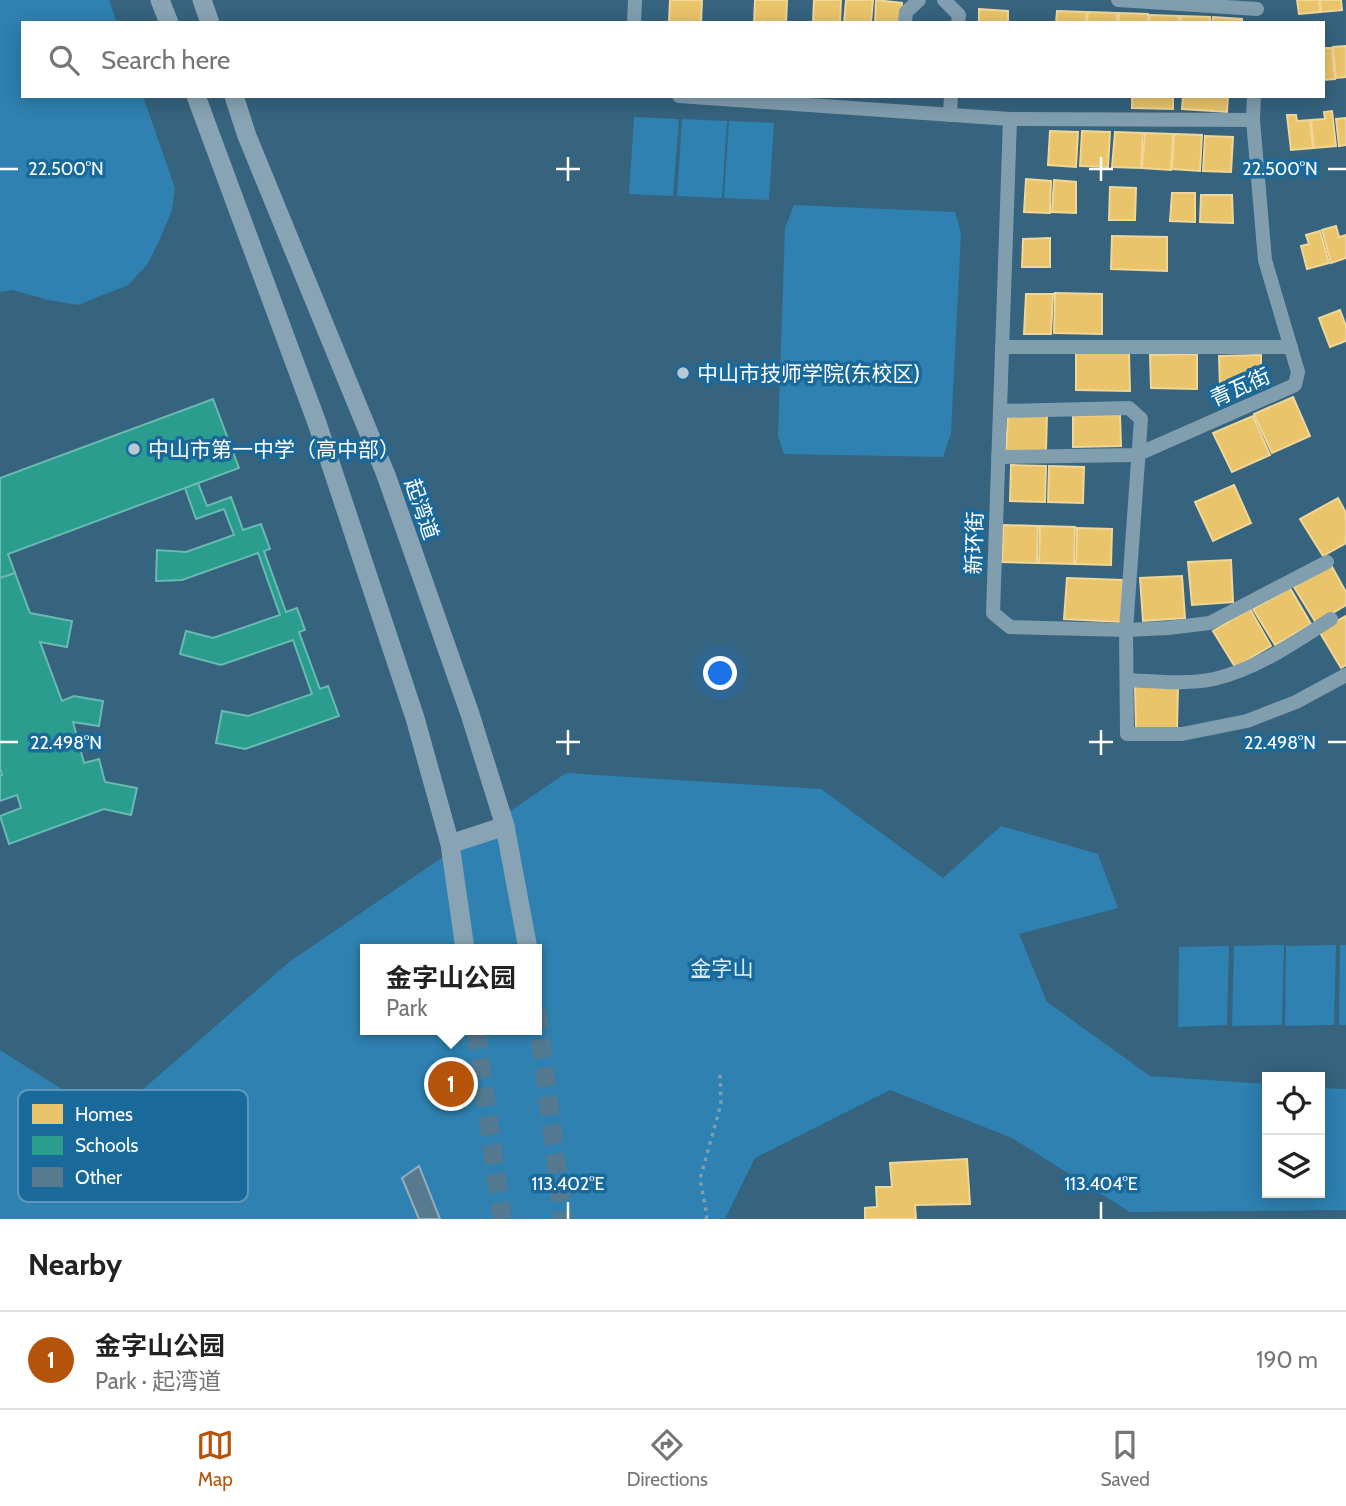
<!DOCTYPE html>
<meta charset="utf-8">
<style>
:root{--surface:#fff;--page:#f2f2f2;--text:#222;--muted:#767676;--line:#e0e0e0;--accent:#b45309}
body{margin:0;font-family:Cabin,"Noto Sans SC",sans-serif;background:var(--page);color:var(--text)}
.controls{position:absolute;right:21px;bottom:21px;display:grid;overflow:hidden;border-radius:0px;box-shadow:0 4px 18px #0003}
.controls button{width:63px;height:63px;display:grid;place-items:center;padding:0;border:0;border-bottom:2px solid var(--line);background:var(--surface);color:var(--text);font:35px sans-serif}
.you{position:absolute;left:721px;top:674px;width:24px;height:24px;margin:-18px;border:5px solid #fff;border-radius:50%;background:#1a73e8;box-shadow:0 0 0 10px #1a73e833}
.badge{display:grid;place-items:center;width:46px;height:46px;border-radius:50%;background:var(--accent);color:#fff;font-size:23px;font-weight:700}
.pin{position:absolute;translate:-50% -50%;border:4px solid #fff;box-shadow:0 2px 7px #0006}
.popup{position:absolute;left:360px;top:944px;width:182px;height:91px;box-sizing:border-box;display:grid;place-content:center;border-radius:0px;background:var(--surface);filter:drop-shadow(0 2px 5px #0005);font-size:23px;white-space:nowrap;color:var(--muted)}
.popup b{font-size:26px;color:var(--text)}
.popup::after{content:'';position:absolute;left:50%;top:100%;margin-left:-14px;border:14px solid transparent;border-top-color:var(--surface)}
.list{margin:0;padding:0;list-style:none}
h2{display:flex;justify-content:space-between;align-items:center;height:91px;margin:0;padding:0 28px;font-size:30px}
h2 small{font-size:23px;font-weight:400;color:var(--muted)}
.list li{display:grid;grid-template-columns:46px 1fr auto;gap:21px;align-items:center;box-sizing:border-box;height:98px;padding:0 28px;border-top:2px solid var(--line)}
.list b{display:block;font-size:26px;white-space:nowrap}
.list p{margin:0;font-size:23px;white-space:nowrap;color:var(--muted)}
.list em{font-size:23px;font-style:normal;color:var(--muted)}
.icon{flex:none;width:38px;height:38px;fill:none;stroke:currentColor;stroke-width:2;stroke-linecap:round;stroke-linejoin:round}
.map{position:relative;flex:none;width:1346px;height:1219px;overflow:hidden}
.search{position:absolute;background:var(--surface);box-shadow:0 4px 18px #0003;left:21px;right:21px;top:21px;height:77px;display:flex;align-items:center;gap:18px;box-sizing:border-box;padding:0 24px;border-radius:0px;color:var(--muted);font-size:26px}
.sheet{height:189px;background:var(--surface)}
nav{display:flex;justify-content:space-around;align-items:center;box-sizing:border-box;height:98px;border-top:2px solid var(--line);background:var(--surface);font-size:19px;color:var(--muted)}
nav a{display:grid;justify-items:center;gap:4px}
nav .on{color:var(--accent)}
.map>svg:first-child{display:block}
.green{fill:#2e81b0;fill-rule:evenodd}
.homes{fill:#e9c46a;stroke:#f0d697;stroke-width:2}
.schools{fill:#2a9d8f;stroke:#6abab1;stroke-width:2}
.building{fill:#577a8e;stroke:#95aebd;stroke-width:2}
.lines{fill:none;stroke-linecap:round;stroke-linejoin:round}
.secondary-tunnel{stroke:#547a91;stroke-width:19;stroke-dasharray:19 10;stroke-linecap:butt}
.path{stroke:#819eaf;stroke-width:3.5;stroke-dasharray:3.5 5;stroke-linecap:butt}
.minor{stroke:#819eaf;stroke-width:14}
.secondary{stroke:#88a4b4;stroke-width:19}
.ticks{fill:none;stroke:#fff;stroke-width:2.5}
.poi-dot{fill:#b9c8d2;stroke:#196a9b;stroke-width:2.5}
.labels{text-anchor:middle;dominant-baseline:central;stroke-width:7;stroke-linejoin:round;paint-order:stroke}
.poi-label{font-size:21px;fill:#fff;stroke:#196a9b;text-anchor:start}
.street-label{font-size:21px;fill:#fff;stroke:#196a9b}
.park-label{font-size:21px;fill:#d7effc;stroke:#196a9b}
.key{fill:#196a9b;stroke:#5e97b9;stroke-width:2}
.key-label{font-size:19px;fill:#fff}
.ticks-label{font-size:18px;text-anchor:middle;fill:#fff;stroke:#196a9b;stroke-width:7;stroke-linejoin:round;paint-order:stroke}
</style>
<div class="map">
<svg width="1346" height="1219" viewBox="0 0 1346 1219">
<rect width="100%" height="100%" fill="#36637e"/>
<g class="green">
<polygon points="0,0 109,0 117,23 23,23 23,96 143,96 175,188 172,210 160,239 147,265 128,285 78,305 49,300 12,290 0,292"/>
<polygon points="634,117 679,119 673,196 629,194"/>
<polygon points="682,119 727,121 722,198 677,196"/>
<polygon points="729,121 774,123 769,200 724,198"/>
<polygon points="794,205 955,212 961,233 951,433 943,457 784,454 778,436 785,228"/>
<path d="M 566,773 L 821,789 L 943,878 L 1001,826 L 1098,854 L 1118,908 L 1019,934 L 1047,1002 L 1150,1076 L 1267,1084 L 1267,1193 L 1320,1193 L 1320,1088 L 1346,1089 L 1346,1210 L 1130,1212 L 1012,1138 L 890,1090 L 755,1158 L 725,1219 L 0,1219 L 0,1050 L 109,1119 L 289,962 ZM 365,949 L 537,949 L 537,1030 L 365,1030 Z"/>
<polygon points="1284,945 1282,1025 1232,1026 1234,946"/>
<polygon points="1336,945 1334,1025 1285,1026 1286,946"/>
<polygon points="1340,945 1346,945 1346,1025 1339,1025"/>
<polygon points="1229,946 1227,1025 1178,1027 1179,947"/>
</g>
<g class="homes">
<polygon points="670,0 702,0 701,23 669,22"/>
<polygon points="755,0 787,0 786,23 754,23"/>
<polygon points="814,0 841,0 840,23 813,23"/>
<polygon points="846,0 873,0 871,23 844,23"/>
<polygon points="876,0 902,3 901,23 875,23"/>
<polygon points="1297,0 1319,0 1320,12 1299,14"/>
<polygon points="1320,0 1341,0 1342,10 1321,12"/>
<polygon points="979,9 1008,11 1008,23 979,23"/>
<polygon points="1057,11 1086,12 1086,23 1056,23"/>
<polygon points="1088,12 1117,13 1117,23 1087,23"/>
<polygon points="1119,13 1148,14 1148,23 1119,23"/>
<polygon points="1150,15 1179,16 1179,23 1149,23"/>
<polygon points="1181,16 1210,17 1210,23 1181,23"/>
<polygon points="1213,17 1242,19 1242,23 1212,23"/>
<polygon points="1346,46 1346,77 1336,78 1333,47"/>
<polygon points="1323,48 1332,48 1335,79 1323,80"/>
<polygon points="1132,96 1173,96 1173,109 1132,108"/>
<polygon points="1183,96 1228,96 1227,112 1182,109"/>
<polygon points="1332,111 1336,146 1314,148 1311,120 1325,119 1324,112"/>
<polygon points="1287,115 1296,115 1297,121 1310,120 1313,148 1291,150"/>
<polygon points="1346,118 1346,145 1339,146 1336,119"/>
<polygon points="1050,131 1078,132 1076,167 1048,165"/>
<polygon points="1082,131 1110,132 1108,167 1080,166"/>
<polygon points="1115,132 1143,133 1141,168 1112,167"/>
<polygon points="1145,133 1173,134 1171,170 1142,168"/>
<polygon points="1174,134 1202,135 1200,171 1172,169"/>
<polygon points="1205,136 1233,137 1231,172 1203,171"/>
<polygon points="1026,179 1051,181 1050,213 1024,212"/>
<polygon points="1054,180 1076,182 1076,213 1052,212"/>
<polygon points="1110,187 1136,188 1135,220 1109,220"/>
<polygon points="1172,193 1195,193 1195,222 1170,221"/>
<polygon points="1201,195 1232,195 1233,223 1200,222"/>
<polygon points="1336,226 1339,237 1346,235 1346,258 1331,263 1322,230"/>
<polygon points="1320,231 1329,263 1307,269 1301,246 1309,244 1306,235"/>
<polygon points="1112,236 1167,237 1167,271 1111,269"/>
<polygon points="1050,238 1050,267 1022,267 1023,239"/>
<polygon points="1055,293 1102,294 1102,334 1054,333"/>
<polygon points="1026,294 1053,294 1051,334 1024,334"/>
<polygon points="1340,310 1346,326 1346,341 1330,347 1319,318"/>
<polygon points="1076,353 1129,353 1130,391 1076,390"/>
<polygon points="1197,354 1197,389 1151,388 1150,355"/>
<polygon points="1261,355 1261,389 1220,389 1219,356"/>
<polygon points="1293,397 1310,436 1272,453 1254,414"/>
<polygon points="1047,415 1046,450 1006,451 1008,416"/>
<polygon points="1120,415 1121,446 1073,447 1073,416"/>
<polygon points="1253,416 1270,455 1232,472 1213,433"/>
<polygon points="1011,465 1046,466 1045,502 1010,501"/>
<polygon points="1049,466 1084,467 1083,503 1048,502"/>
<polygon points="1234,485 1251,523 1213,541 1195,502"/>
<polygon points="1338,498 1346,513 1346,543 1323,556 1300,519"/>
<polygon points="1003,525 1038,526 1037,563 1002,562"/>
<polygon points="1040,526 1075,527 1074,564 1039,563"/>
<polygon points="1077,528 1112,529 1111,565 1076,564"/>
<polygon points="1231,560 1233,602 1192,605 1188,562"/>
<polygon points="1331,565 1346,592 1346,605 1316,623 1294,587"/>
<polygon points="1182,576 1185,618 1143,621 1140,578"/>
<polygon points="1067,578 1123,580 1121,622 1064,619"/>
<polygon points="1290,588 1311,624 1275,645 1253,609"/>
<polygon points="1250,609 1271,646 1235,667 1213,631"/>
<polygon points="1346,616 1346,665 1341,668 1319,631"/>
<polygon points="1135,686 1178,687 1177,729 1136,729"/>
<polygon points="967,1159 970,1204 915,1205 916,1219 865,1219 865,1208 877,1207 876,1187 892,1187 890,1163"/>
</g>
<g class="schools">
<polygon points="213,399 239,468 8,554 15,573 0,578 0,478"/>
<polygon points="198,483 207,506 231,497 243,530 261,524 270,549 264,551 286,612 297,608 305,630 299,632 320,689 328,686 339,716 245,749 216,743 222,711 248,716 312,694 293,640 221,665 180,654 186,631 213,638 280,615 258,553 182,580 156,581 157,550 186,552 234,535 224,509 196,519 185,488"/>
<polygon points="15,573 30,613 72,621 67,647 40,642 62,701 74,696 103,701 99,726 73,722 84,763 99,759 105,782 137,788 131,815 104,809 9,844 0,816 21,808 17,795 0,801 0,775 2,775 0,768 0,578"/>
</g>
<polygon class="building" points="419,1166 440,1219 419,1219 402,1178"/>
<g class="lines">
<g class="secondary-tunnel">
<polyline points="537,1010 563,1219"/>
<polyline points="476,1030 502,1219"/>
</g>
<polyline class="path" points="706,1219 707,1216 700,1179 721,1104 720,1071"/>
<g class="minor">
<polyline points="944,0 959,15 958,23"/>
<polyline points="1118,0 1257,9"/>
<polyline points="634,23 635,0"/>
<polyline points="905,23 906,12 919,0"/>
<polyline points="679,96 1010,119 1253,120"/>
<polyline points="950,115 951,96"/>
<polyline points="1010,119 993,613 1010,627 1126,630 1168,628 1210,623 1327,562"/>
<polyline points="1002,347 1291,347"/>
<polyline points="1000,411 1129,408 1141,419 1126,630 1127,734 1182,734 1247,721 1296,702 1346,675"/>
<polyline points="998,457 1136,455 1295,385 1298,372 1265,260 1253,120 1254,96"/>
<path d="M 1127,680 C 1155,681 1186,685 1214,679 C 1257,669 1295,642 1331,619"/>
</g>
<g class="secondary">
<polyline points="160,0 169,23"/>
<polyline points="202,0 210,23"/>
<polyline points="196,96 317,423 415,718 450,844 465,949"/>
<polyline points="234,96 247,136 386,475 470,714 505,826 528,949"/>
<polyline points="450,844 505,826"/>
</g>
</g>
<path class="ticks" d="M 568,157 L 568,181M 1101,157 L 1101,181M 0,169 L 18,169M 556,169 L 580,169M 1089,169 L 1113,169M 1328,169 L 1346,169M 568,730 L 568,755M 1101,730 L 1101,755M 0,742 L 18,742M 556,742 L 580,742M 1089,742 L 1113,742M 1328,742 L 1346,742M 568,1202 L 568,1219M 1101,1202 L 1101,1219"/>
<g class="poi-dot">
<circle cx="683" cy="373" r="7"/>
<circle cx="134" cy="449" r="7"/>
</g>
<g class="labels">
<g class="poi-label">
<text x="697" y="373">中山市技师学院(东校区)</text>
<text x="148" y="449">中山市第一中学（高中部）</text>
</g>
<g class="street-label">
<text transform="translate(1240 387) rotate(-24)">青瓦街</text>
<text transform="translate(422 509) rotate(71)">起湾道</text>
<text transform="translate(974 543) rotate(-88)">新环街</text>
</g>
<g class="park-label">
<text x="722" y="968">金字山</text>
</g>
</g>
<rect x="18" y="1090" width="230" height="112" rx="10" class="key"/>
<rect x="32" y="1104" width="31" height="20" fill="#e9c46a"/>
<rect x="32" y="1136" width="31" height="19" fill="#2a9d8f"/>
<rect x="32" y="1167" width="31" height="20" fill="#577a8e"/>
<g class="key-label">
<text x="75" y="1121">Homes</text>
<text x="75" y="1152">Schools</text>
<text x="75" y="1184">Other</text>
</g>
<g class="ticks-label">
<text x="66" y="175">22.500°N</text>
<text x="1280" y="175">22.500°N</text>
<text x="66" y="749">22.498°N</text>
<text x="1280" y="749">22.498°N</text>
<text x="568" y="1190">113.402°E</text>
<text x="1101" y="1190">113.404°E</text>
</g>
</svg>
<div class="controls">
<button><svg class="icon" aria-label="locate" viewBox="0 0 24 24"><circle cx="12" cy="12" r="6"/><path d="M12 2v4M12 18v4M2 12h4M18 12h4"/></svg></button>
<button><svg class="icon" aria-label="layers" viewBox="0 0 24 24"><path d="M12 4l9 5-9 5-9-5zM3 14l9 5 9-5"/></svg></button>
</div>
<div class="you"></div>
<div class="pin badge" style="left:451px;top:1084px">1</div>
<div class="popup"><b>金字山公园</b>Park</div>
<div class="search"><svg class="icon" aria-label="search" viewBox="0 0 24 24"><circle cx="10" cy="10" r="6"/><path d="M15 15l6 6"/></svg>Search here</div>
</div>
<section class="sheet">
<h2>Nearby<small></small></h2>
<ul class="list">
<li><span class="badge">1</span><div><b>金字山公园</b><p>Park · 起湾道</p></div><em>190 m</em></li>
</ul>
</section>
<nav>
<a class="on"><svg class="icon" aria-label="map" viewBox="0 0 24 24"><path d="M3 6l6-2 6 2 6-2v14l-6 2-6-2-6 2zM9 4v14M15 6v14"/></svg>Map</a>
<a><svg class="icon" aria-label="directions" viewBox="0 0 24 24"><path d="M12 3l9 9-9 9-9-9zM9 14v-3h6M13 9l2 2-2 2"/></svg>Directions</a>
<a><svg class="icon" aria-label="saved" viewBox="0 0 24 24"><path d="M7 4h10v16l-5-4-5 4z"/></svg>Saved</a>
</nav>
